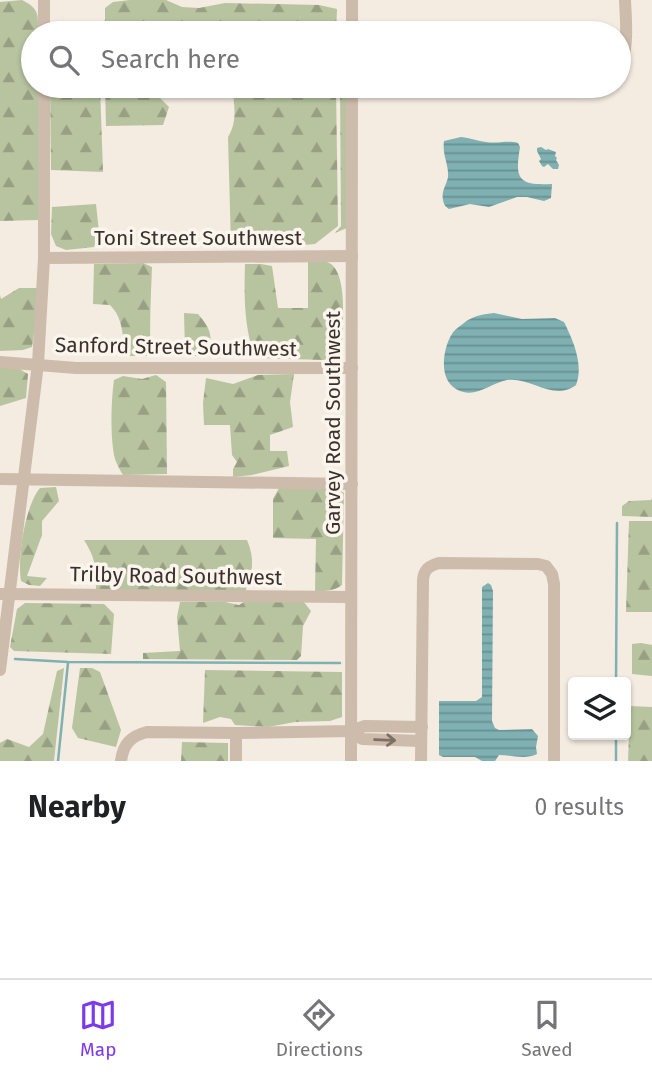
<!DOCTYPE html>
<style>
:root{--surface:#fff;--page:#f6f6f6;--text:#202124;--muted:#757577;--line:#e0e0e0;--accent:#7c3aed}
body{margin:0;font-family:"Fira Sans",sans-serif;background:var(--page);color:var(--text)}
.controls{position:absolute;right:21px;bottom:21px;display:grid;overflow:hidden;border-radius:7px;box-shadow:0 2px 5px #0004}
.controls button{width:63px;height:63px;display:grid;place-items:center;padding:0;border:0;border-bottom:2px solid var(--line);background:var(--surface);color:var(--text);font:35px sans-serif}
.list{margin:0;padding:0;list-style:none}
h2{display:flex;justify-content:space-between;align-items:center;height:91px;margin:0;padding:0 28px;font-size:30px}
h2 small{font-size:23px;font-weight:400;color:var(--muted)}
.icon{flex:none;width:38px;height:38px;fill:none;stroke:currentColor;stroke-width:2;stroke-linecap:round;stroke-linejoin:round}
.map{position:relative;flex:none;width:652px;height:761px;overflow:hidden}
.search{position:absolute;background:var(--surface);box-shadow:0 2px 5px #0004;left:21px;right:21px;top:21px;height:77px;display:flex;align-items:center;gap:18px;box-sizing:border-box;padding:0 24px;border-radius:38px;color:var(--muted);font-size:26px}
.sheet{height:217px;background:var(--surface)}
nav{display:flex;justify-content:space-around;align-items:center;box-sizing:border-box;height:98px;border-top:2px solid var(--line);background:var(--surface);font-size:19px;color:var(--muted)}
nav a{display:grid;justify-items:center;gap:4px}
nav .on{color:var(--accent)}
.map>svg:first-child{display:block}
.forest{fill:url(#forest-firs)}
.water{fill:url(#water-rules)}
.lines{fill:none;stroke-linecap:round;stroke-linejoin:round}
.stream{stroke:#7fb0b2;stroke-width:2.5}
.minor{stroke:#cdbbac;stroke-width:12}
.oneway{stroke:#7d6f65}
.labels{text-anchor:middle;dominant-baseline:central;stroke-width:7;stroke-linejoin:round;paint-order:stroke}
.street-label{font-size:21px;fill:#3b302b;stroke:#fbf5ee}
</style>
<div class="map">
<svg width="652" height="761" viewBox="0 0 652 761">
<defs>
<pattern id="forest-firs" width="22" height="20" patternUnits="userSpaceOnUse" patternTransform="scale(1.75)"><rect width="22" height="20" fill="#b8c4a0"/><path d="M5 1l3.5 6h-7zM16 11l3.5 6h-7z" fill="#97a083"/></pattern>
<pattern id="water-rules" width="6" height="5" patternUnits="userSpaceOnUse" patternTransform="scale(1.75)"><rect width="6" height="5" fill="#7fb0b2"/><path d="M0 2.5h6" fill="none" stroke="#699091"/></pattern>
</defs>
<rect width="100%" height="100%" fill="#f4ebe1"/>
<g class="forest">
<path d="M 22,0 C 40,9 38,15 38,33 L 33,33 L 33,86 L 38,86 L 38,220 L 0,221 L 0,2 Z"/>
<polygon points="130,0 166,0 182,7 199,8 225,3 319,5 337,9 336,33 105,33 105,8 113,2"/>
<polygon points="50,86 100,86 103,172 51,170"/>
<polygon points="105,86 150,86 151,89 169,107 163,125 106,126"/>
<path d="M 232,86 L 336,86 L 338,226 L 315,244 L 279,247 L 231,246 L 228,137 C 238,121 234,103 232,86 Z"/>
<polygon points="340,86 348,86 347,228 335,233 341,226"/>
<polygon points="96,204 99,232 94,247 66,250 56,246 51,234 52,207"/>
<path d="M 320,260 C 324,261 328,262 331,264 C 349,278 342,334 341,355 L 324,360 L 255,358 C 244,327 244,297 245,264 L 261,264 L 272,266 L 278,308 L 308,308 L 308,261 Z"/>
<path d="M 143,263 L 152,267 C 151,297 149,326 151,356 L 124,356 C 123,338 124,319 110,305 L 93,304 L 94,264 Z"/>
<polygon points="19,288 37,288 35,327 32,347 23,350 0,351 0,295 1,299"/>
<path d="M 184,313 L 198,314 C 211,329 213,336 208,356 L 187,356 L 185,349 Z"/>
<polygon points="0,366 16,367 28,374 26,398 0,406"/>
<polygon points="294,374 290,402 293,427 270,435 270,451 287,451 289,466 252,475 233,477 233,469 237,462 232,455 230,425 204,425 203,403 206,378 233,384 258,375"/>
<path d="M 156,375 L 166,382 L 167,474 L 123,475 C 120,470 117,465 115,459 C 110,438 111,402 114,380 L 123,376 L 142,379 Z"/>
<path d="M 56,487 L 59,501 L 42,521 L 42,535 L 27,576 L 47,578 L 40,586 L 29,585 L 21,581 C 17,558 25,506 40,488 Z"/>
<path d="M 279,488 L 337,488 L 344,493 L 342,585 C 334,591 326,591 315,591 L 316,539 L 273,538 L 273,499 Z"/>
<polygon points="652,498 652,517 622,516 622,506 629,501 651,500"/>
<polygon points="629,521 652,521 652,612 626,612"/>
<path d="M 84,540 L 247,540 C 255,558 253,574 245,592 L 96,592 C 97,570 96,559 84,540 Z"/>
<polygon points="247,600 303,601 311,611 303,626 301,656 297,660 143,659 143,653 180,651 177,617 180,602 225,602 239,605"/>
<polygon points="25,603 104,604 114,614 111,654 14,651 10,647 17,609"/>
<polygon points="641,643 652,645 652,676 632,674 632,644"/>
<polygon points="64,668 54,761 0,761 0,743 7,739 29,747 43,734 57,671"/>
<polygon points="80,668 92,668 100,672 121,730 116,747 78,738 72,728"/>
<polygon points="205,670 342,672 342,717 330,721 295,722 268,727 235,725 231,719 220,717 203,723"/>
<polygon points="630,706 652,707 652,761 628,761"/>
<polygon points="182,742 228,743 228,761 181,761"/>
</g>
<g class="water">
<path d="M 461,137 C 470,138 478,141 486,142 C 497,144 507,140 518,143 L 520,147 C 515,178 517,186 552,184 L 551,198 L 544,201 L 527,197 L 517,197 L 489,207 L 470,204 L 449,209 C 445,206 444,205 443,200 C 441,191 447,184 448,177 C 449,164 442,156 444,141 Z"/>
<polygon points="541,147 546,150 548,149 556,152 555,156 557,158 556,160 559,165 558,169 553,169 548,164 544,167 542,166 539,161 541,159 537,151 537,148"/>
<path d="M 494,313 L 522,319 L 555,318 L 564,322 C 573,340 584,365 576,385 C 575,386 568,390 566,390 C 547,395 527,377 507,380 C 490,383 475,400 456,389 C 438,379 443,348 452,334 C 454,330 460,326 464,323 C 472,316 484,314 494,313 Z"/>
<path d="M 488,583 L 491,585 L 493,591 L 492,721 L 495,728 L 499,730 L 532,729 L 538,736 L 536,747 L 537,754 C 525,760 512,755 499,755 L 495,761 L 482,761 L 475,757 L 443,757 L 439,755 L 439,701 L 476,701 L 482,697 L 482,587 Z"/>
</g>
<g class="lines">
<g class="stream">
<polyline points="15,659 68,662 340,663"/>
<polyline points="616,682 617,523"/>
<polyline points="58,761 68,663"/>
<polyline points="616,761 616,735"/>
</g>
<g class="minor">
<polyline points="44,0 44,33"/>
<polyline points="352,0 352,33"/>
<path d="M 619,70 C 629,48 626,24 625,0"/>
<polyline points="606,87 607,86"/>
<polyline points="44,258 352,256"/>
<polyline points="0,362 76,368 352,368"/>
<polyline points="0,479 352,484"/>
<polyline points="0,594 351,597"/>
<polyline points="0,670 38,364 44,258 44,86"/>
<polyline points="351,731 362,739 421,741"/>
<polyline points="236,733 236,761"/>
<path d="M 121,761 C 123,744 131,736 147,732 L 236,733 L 351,731 L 365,726 L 422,727"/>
<polyline points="351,761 352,86"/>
<path d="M 421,761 L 423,580 C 424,569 429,566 439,563 L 538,564 L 546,566 L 552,574 L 554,584 L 554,761"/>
</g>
</g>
<defs><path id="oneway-shaft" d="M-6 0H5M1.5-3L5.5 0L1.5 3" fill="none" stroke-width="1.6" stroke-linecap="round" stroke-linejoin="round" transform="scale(1.75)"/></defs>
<use class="oneway" href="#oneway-shaft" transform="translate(385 740) rotate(2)"/>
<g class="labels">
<g class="street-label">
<text x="198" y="238">Toni Street Southwest</text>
<text transform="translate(176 347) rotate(1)">Sanford Street Southwest</text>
<text transform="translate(333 423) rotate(-90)">Garvey Road Southwest</text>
<text transform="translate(176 576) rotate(1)">Trilby Road Southwest</text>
</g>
</g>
</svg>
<div class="controls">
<button><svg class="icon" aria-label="layers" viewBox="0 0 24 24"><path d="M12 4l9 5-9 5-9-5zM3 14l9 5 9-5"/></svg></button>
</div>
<div class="search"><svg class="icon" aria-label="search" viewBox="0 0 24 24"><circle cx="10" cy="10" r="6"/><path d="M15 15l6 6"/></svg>Search here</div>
</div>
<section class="sheet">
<h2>Nearby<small>0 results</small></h2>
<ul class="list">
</ul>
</section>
<nav>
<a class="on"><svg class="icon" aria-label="map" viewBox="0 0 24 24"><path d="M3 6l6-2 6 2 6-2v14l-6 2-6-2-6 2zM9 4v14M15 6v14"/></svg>Map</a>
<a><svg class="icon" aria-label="directions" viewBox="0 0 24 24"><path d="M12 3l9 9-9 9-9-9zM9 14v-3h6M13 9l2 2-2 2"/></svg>Directions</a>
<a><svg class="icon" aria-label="saved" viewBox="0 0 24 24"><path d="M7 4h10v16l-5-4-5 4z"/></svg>Saved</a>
</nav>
